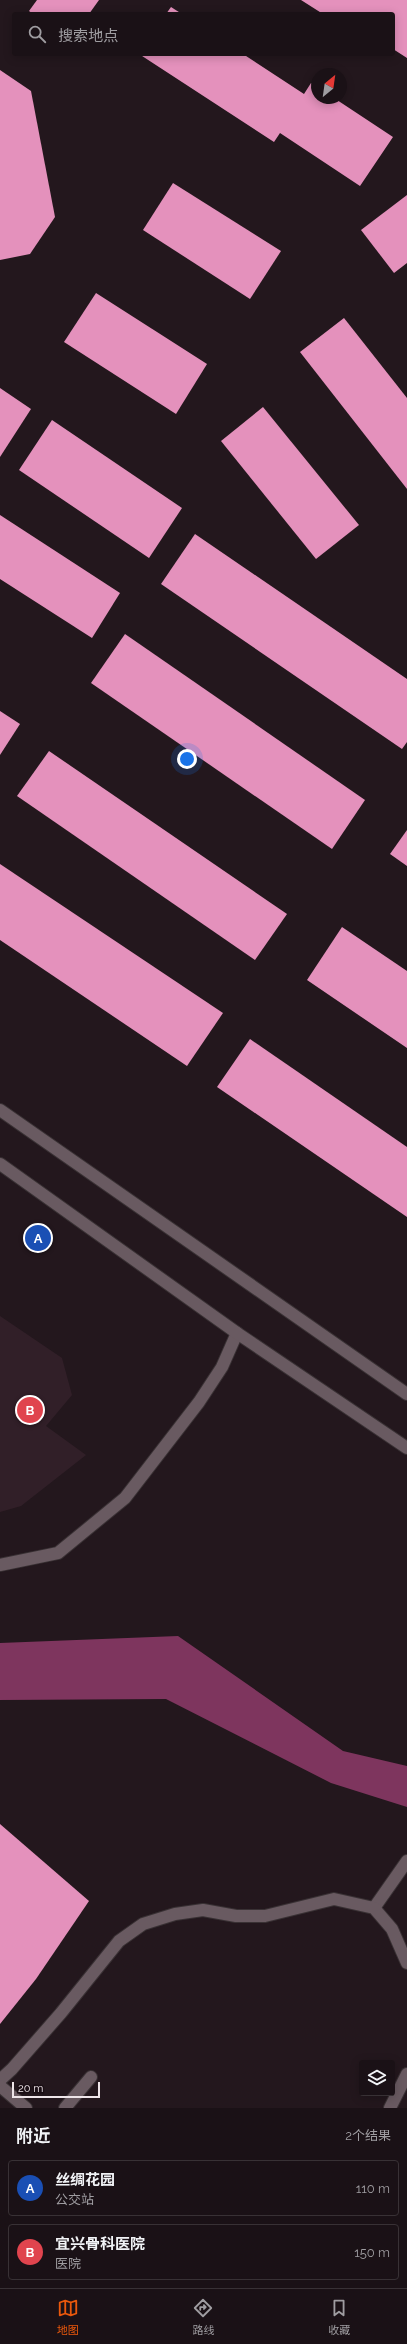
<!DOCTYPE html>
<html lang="zh">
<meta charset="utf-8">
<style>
:root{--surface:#1a1116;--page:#231a1f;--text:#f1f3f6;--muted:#9f9da1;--line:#383135;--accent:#ea580c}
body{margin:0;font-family:Raleway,"Noto Sans SC",sans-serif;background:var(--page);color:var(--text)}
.controls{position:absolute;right:12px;bottom:12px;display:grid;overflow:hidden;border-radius:4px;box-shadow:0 2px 10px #0003}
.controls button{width:36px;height:36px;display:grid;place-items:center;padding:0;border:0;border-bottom:1px solid var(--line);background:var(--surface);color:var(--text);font:20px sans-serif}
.compass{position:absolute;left:311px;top:68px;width:36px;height:36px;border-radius:50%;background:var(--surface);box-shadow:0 2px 10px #0003;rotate:29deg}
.scale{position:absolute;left:12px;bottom:10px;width:88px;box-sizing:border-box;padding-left:4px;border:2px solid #eee5e9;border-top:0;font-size:11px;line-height:14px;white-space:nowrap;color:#eee5e9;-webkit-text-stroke:3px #190e14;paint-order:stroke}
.you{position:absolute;left:187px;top:759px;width:14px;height:14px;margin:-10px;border:3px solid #fff;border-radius:50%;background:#1a73e8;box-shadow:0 0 0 6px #1a73e833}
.badge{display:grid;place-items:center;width:26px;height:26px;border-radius:50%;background:var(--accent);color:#fff;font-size:13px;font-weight:700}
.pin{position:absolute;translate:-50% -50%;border:2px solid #fff;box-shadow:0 1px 4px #0006}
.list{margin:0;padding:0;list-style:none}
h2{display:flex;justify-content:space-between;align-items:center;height:52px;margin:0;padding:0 16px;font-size:17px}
h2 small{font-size:13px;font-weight:400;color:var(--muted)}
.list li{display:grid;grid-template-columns:26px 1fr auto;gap:12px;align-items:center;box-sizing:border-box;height:56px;margin:0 8px 8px;padding:0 8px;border:1px solid var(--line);border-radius:4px}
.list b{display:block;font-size:15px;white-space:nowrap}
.list p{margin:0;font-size:13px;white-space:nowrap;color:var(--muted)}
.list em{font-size:13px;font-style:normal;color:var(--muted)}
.icon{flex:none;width:22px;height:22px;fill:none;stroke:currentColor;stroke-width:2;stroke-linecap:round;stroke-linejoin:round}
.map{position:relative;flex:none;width:407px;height:2108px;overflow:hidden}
.search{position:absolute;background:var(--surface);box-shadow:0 2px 10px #0003;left:12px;right:12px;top:12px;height:44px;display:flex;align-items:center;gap:10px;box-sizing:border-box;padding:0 14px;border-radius:4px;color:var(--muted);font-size:15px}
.sheet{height:180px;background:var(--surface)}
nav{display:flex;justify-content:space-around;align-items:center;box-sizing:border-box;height:56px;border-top:1px solid var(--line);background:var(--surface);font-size:11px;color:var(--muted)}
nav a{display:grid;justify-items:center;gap:2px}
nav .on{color:var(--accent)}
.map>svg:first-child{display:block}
.built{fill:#311f28}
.water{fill:#7e355e}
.building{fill:#e491bc}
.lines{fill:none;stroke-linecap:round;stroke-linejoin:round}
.lane-casing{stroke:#393134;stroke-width:14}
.street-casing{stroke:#393134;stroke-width:14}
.secondary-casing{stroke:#393134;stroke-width:14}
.lane{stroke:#695a61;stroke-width:12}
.street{stroke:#695a61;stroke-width:12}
.secondary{stroke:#695a61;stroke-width:12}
</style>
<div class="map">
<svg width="407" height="2108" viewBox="0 0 407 2108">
<rect width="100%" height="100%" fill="#23171d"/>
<polygon class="built" points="0,1316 62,1358 72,1395 46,1426 86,1455 21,1506 0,1512"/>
<polygon class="water" points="178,1636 343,1751 407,1766 407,1807 331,1783 166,1699 0,1700 0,1643"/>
<g class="building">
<polygon points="37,0 99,0 89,14 33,14 29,11"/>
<polygon points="301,0 407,0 407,58 393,49 393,14 323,14"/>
<polygon points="171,7 182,14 166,14"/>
<polygon points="139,54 243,54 304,94 311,83 317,87 317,98 334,98 393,137 360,186 280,133 274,142"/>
<polygon points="0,70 31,91 55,217 30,254 0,260"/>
<polygon points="173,183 281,251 250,299 143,230"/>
<polygon points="407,195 407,263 394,273 361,230"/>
<polygon points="96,293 207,364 176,414 64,342"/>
<polygon points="344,318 407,398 407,489 300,352"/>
<polygon points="0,388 31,409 0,457"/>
<polygon points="263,407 359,525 316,559 221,441"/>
<polygon points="52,420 182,508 149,558 19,470"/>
<polygon points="0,515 120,593 92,638 0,579"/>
<polygon points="195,534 407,679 407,742 402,749 161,584"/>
<polygon points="125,634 365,800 332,849 91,683"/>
<polygon points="0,711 20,724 0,755"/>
<polygon points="49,751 287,914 255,960 17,796"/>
<polygon points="407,830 407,866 390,854"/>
<polygon points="0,864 223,1013 187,1066 0,940"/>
<polygon points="342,927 407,971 407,1048 307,980"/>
<polygon points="250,1039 407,1147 407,1217 217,1087"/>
<polygon points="0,1824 89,1901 36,1979 0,2024"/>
</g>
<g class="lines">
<defs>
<g id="lane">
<polyline points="374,1908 407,1861"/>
<polyline points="0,2080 12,2069 61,2013 119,1941 143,1924 175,1914 203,1910 236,1916 265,1916 334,1899 374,1908 392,1929 407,1963"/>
<polyline points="0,2086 26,2108"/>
<polyline points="65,2108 91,2077"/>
<polyline points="390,2108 407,2074"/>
</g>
<polyline id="street" points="0,1565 58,1553 125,1498 199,1402 222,1367 237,1333"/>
<g id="secondary">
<polyline points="0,1110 407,1394"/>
<polyline points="0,1164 237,1333 407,1448"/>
</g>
</defs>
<use href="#lane" class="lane-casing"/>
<use href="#street" class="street-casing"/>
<use href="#secondary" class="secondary-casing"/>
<use href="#lane" class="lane"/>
<use href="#street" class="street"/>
<use href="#secondary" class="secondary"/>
</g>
</svg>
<div class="controls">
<button><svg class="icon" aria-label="layers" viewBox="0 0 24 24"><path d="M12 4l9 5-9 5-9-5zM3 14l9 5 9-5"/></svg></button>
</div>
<svg class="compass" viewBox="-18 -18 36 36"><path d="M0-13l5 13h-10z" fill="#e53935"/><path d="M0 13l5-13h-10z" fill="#9f9da1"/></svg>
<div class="scale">20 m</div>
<div class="you"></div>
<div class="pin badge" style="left:38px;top:1238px;background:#1a4fb4">A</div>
<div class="pin badge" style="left:30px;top:1410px;background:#e0444e">B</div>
<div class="search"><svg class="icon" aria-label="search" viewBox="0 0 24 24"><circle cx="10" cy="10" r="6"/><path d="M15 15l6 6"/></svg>搜索地点</div>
</div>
<section class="sheet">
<h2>附近<small>2个结果</small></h2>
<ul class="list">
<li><span class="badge" style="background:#1a4fb4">A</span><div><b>丝绸花园</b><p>公交站</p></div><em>110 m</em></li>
<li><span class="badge" style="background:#e0444e">B</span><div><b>宜兴骨科医院</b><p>医院</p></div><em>150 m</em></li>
</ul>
</section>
<nav>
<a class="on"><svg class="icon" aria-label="map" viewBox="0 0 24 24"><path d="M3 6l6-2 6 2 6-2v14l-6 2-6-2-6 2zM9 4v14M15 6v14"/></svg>地图</a>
<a><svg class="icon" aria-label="directions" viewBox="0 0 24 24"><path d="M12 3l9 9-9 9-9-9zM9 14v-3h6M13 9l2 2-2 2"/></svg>路线</a>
<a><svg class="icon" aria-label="saved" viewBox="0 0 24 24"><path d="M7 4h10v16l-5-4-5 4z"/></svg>收藏</a>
</nav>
